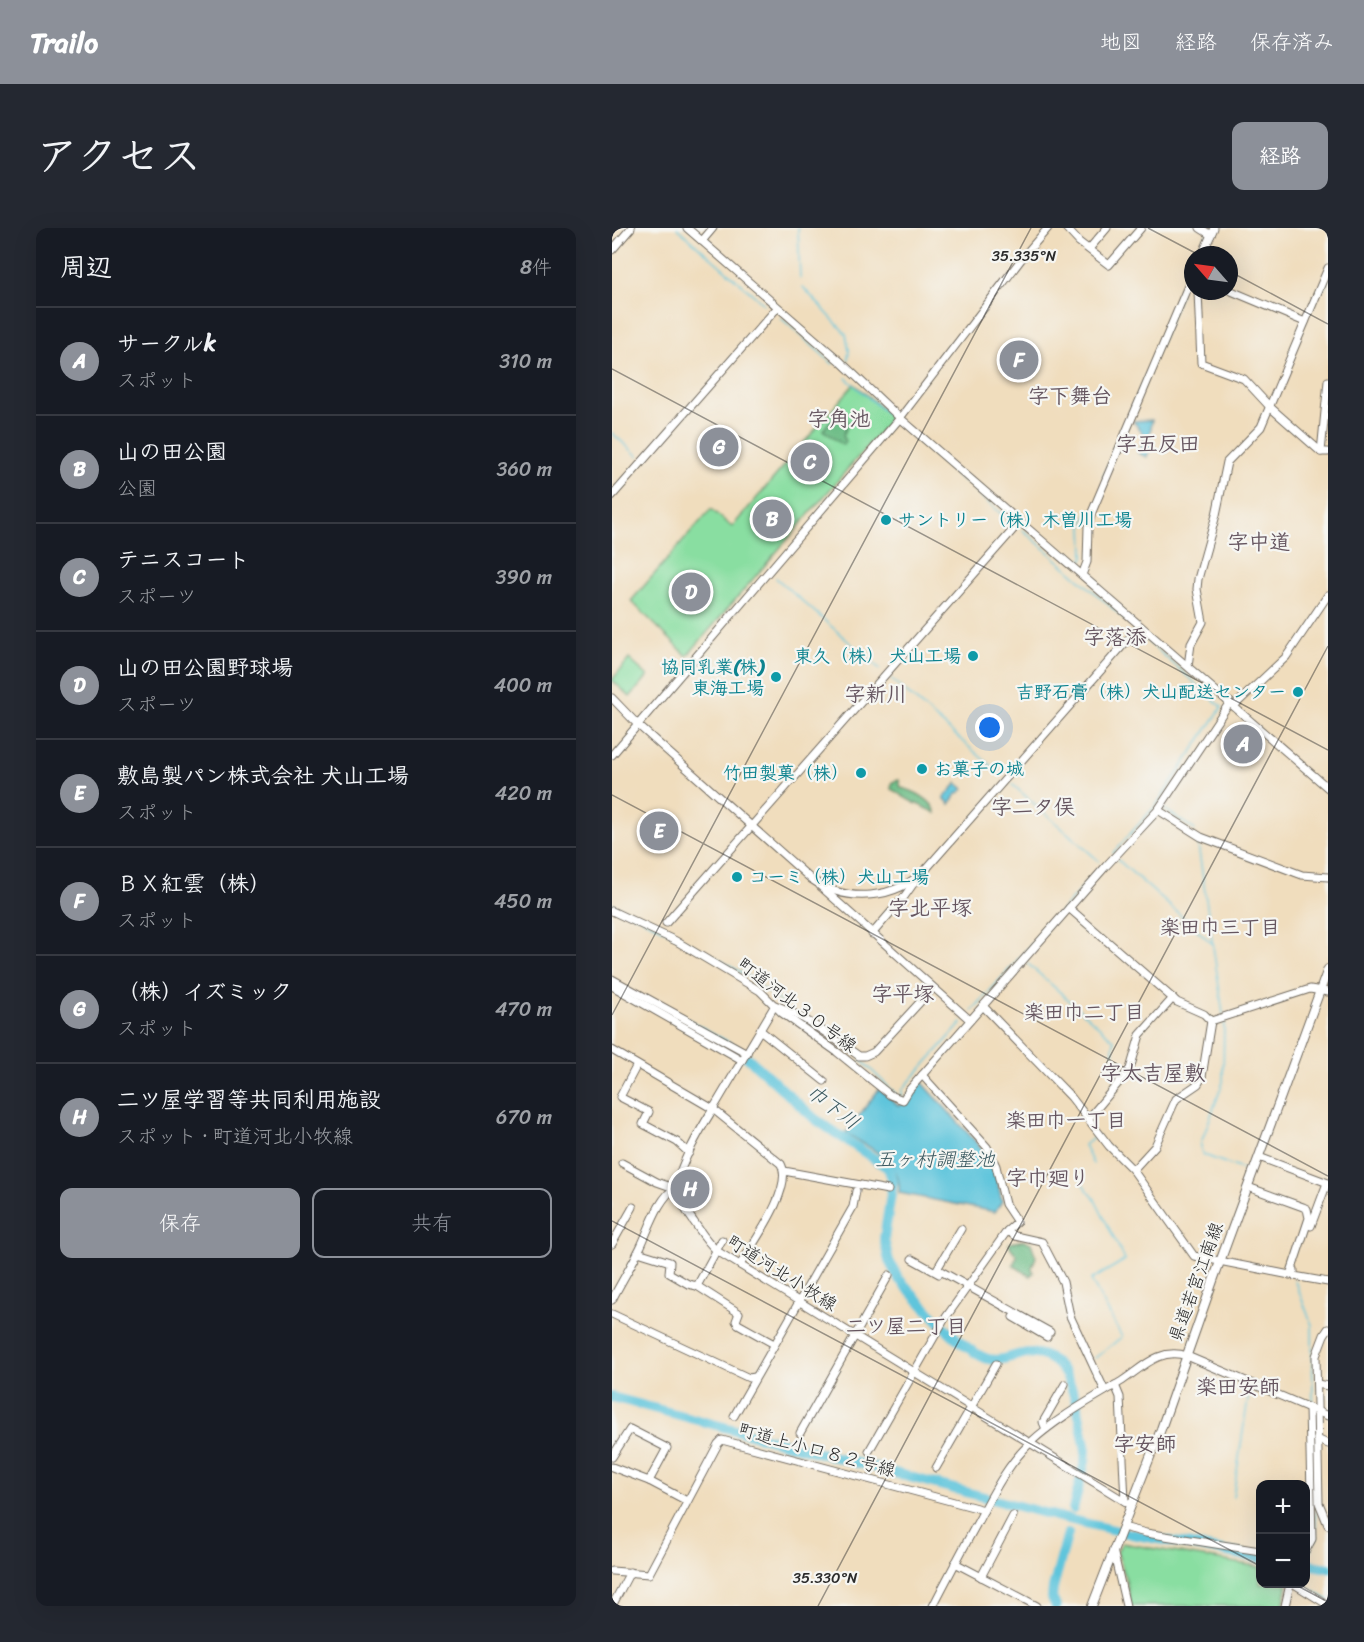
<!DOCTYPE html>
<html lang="ja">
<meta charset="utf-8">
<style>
:root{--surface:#171b24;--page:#242831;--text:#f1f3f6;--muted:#9ea1a6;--line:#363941;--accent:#8c9099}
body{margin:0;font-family:Sriracha,"Klee One",sans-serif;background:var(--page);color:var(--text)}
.controls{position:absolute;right:18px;bottom:18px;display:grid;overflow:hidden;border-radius:12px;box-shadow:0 6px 24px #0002}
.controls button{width:54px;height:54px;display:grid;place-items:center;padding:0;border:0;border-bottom:2px solid var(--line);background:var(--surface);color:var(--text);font:30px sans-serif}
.compass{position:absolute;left:572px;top:18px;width:54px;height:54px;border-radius:50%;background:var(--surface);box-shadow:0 6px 24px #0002;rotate:298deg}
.you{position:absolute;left:378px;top:500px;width:21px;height:21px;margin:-15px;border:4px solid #fff;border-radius:50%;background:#1a73e8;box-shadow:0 0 0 9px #1a73e833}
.badge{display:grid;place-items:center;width:39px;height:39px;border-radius:50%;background:var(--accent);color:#fff;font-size:20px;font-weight:700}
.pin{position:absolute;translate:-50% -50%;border:3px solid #fff;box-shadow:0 2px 6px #0006}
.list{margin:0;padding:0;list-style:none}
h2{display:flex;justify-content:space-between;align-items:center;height:78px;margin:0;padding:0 24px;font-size:26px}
h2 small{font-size:20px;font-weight:400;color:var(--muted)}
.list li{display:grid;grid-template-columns:39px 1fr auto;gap:18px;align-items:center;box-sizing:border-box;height:108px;padding:0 24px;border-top:2px solid var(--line)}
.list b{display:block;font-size:22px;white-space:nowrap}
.list p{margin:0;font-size:20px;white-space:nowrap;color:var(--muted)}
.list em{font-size:20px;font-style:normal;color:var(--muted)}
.actions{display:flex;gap:12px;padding:18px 24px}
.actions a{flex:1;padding:14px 0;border:2px solid var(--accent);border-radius:12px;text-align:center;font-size:21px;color:var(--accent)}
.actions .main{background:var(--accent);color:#fff}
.map{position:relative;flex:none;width:716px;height:1378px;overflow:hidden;border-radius:12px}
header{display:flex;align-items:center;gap:36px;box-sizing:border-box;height:84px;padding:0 30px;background:var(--accent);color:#fff}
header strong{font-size:28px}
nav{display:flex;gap:33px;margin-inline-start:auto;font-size:21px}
.intro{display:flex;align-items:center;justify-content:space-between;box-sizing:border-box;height:144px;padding:0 36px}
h1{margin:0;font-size:42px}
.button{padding:15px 27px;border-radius:12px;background:var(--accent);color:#fff;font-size:21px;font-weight:700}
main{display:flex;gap:36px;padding:0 36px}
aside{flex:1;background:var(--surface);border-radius:12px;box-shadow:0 6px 24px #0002}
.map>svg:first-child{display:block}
.green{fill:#89dea1;stroke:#5a8466;stroke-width:1.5}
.forest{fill:#6ebd87;stroke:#4c7459;stroke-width:1.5}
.water{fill:#5fc5dc;stroke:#457884;stroke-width:1.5}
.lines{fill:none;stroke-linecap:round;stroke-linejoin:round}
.stream{stroke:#5fc5dc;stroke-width:1.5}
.river{stroke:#5fc5dc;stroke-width:10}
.minor-casing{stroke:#70695e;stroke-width:9}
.major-casing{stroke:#70695e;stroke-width:10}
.minor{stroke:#fff;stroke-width:7}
.major{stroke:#fff;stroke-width:8}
.ticks{fill:none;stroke:#2b2b2b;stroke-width:1.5;stroke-opacity:0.45}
.culture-dot{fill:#0f9aa8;stroke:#f6f6f2;stroke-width:2}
.labels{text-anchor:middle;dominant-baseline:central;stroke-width:4.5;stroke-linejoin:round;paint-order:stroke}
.culture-label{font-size:18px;font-weight:bold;fill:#0d838f;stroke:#f6f6f2;text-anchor:end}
.street-label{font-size:18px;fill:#2b2b2b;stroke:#f6f6f2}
.neighbourhood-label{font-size:20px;font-weight:bold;fill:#665660;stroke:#f6f6f2}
.water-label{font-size:20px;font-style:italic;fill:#3b5960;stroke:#f6f6f2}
.quarter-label{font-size:21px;font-weight:bold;fill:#665660;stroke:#f6f6f2}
.ticks-label{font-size:15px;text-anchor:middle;fill:#2b2b2b;stroke:#f6f6f2;stroke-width:4.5;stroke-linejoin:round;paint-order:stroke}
</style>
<header>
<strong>Trailo</strong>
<nav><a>地図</a><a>経路</a><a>保存済み</a></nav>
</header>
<div class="intro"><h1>アクセス</h1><a class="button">経路</a></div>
<main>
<aside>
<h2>周辺<small>8件</small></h2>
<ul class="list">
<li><span class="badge">A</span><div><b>サークルk</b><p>スポット</p></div><em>310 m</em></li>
<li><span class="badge">B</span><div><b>山の田公園</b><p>公園</p></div><em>360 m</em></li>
<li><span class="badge">C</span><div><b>テニスコート</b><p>スポーツ</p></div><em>390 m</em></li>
<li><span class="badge">D</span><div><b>山の田公園野球場</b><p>スポーツ</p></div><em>400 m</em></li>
<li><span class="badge">E</span><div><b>敷島製パン株式会社 犬山工場</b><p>スポット</p></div><em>420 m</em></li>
<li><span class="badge">F</span><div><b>ＢＸ紅雲（株）</b><p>スポット</p></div><em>450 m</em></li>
<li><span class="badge">G</span><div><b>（株）イズミック</b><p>スポット</p></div><em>470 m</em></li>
<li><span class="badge">H</span><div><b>二ツ屋学習等共同利用施設</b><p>スポット · 町道河北小牧線</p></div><em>670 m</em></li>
</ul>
<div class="actions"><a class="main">保存</a><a>共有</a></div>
</aside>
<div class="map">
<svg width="716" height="1378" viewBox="0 0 716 1378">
<rect width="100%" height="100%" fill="#f6f6f2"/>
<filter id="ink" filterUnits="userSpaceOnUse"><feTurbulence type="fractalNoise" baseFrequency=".0167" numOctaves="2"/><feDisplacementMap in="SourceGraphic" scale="12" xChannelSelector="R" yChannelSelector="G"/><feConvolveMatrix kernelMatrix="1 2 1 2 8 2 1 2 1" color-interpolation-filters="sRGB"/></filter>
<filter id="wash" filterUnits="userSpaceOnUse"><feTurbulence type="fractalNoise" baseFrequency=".008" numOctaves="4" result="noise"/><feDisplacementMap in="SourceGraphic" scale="24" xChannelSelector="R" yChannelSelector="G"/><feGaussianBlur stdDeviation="1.35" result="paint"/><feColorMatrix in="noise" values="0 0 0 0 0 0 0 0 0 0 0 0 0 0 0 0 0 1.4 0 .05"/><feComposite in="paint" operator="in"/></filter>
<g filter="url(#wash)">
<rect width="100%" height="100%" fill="#f0ddbd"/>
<g class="green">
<polygon points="242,156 277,186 277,193 75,428 19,373 99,281 120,299"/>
<polygon points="17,431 36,448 18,469 0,452"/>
<polygon points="510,1315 648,1339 648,1356 676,1356 671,1378 519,1378 515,1355 505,1323"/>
</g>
<g class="forest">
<polygon points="230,178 236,196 231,208 234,213 231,217 211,202"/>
<path d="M 287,552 L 289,560 C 301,562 321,572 324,585 C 315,580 306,577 297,572 C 290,569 286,564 279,561 L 280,554 Z"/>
<polygon points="412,1012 419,1015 424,1029 420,1039 421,1045 418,1048 401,1037 405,1028 397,1017 398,1015"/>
</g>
<g class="water">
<polygon points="540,192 538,208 533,208 521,193"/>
<polygon points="533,210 541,214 535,229 526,225"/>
<polygon points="345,555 352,561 343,568 338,576 332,570"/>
<path d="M 310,854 L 380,932 L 390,973 L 383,984 L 287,965 C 290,931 258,921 234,905 L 267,861 L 287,878 Z"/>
</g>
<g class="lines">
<g class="stream">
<polyline points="65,0 152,76"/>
<polyline points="186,0 188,50"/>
<polyline points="586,27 595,6"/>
<polyline points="191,59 234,106 237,122 236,131"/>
<polyline points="711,61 716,49"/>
<polyline points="169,90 221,136"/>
<polyline points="234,150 275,186"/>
<polyline points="294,202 353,255"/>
<polyline points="0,205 26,228"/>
<polyline points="491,250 568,67"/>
<polyline points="363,263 394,290"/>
<polyline points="411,302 515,393"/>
<polyline points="469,333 472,329 471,297 476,285"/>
<polyline points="164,350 268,441"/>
<polyline points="279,451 387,545"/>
<polyline points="401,557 487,633"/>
<polyline points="551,580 583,602"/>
<polyline points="585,610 611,786"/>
<polyline points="501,625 545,576 610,479 530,408"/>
<polyline points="506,632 602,717"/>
<polyline points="0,676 49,700 136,748 172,777"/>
<path d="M 415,735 L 502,812 C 501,830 497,827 512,841"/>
<polyline points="360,783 485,643"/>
<polyline points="612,791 611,854 589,915 589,922 592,927 635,943"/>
<polyline points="249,832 284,866"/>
<polyline points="290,869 290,862 350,795"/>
<polyline points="481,936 472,917 485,907"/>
<polyline points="281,953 283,941"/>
<polyline points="469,954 482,970 513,1032 479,1052 510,1109 483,1130"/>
<polyline points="682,1051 700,1097 701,1178"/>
<polyline points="621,1269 638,1157"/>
<polyline points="694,1333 704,1310 701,1185"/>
<polyline points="690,1356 716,1372"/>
</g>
<g class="river">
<path d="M 61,788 L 135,829 L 203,891 L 276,940 L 281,953 L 272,1011 L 277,1033 L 287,1051 C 308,1073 345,1117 371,1129 C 385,1136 397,1128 411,1126 C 463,1119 466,1188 474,1222 L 473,1233 L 461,1281"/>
<polyline points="0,1169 447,1289 519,1306 648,1330"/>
<polyline points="694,1336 716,1340"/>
<polyline points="444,1378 440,1370 441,1360 456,1305"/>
</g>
</g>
</g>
<g filter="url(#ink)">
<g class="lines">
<defs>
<g id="minor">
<polyline points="75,0 229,134 288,190 716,560"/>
<polyline points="454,0 467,14 497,37 529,0"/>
<polyline points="588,0 599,7"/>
<polyline points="90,13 101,0"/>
<polyline points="477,21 495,0"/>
<polyline points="0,22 19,0"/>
<polyline points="590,27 602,0"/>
<polyline points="617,62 693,94"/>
<polyline points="586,63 589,135 632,151 659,180 709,224 716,224"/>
<polyline points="709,224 716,153"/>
<polyline points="0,268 165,80"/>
<polyline points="470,347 475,334 476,299 480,284 581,46"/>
<polyline points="576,438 579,416 591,394 585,361 586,351 604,287 615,234 649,199 716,40"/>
<path d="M 0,470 L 26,497 L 199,651 C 235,676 284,672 315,640 L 528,398"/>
<polyline points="622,478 674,429 716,367"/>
<polyline points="0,527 288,190 411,29 436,0"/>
<polyline points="546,582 589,609 690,647 716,649"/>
<polyline points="208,658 358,792"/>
<polyline points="457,680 565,774 592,786 599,793"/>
<polyline points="0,683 64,713 148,763 170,785 225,824 278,867 291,872 297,862 494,638 546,582 618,474"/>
<polyline points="54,695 408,294"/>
<polyline points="260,706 292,669 304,652"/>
<polyline points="0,751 135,825"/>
<polyline points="0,758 130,832"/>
<polyline points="371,778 459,869 497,918 521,942 582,1028 678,1047 697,990 695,981 691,979 636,959"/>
<polyline points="599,793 698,761 716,764"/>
<polyline points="148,802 212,853"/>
<path d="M 0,822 L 101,881 C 91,897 63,944 65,961 C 67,974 75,984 82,994 C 89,1004 95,1014 105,1023 L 519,1277"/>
<polyline points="25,837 8,869 37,884 31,896 65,914 77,925"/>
<polyline points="477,890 518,841 528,807 561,770"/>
<polyline points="647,929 716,955"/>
<polyline points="10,935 45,954 62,960"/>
<polyline points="521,942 543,918 564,871 586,856 590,849 599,793"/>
<polyline points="172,943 276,962"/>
<polyline points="699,998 715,955"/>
<polyline points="349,1001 325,1041 438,1104"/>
<polyline points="395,1003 403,1008 430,1014 451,1054 458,1088 493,1163"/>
<polyline points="0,1016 21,979"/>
<polyline points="26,1024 58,1034 57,1045 76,1056 85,1058 127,1085 124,1093 126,1096 162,1116"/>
<polyline points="300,1031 327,1046"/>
<path d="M 128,1037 C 141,1015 182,960 169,936 L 101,881 L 163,777 C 193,788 221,810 247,828 L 253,828 L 262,824 L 321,760"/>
<polyline points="682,1042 682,1048 716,1054"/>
<polyline points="85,1058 110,1012"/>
<path d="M 0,1072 C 9,1054 20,1037 29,1018 C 37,1001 47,968 65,959"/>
<polyline points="0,1086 137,1150 143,1149"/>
<polyline points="401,1089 435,1109"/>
<polyline points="716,1101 712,1107 704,1128 707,1275 716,1297"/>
<polyline points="705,1156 716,1158"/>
<polyline points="503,1157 508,1169 513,1273"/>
<polyline points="122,1188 241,979 244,963"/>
<polyline points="434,1201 431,1194 453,1156"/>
<polyline points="188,1205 277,1047"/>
<polyline points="705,1211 716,1216"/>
<polyline points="257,1223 332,1092 395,1003 405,994 393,976 384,938 375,919 310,847"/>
<polyline points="0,1229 18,1201 55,1220 37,1253"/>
<polyline points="0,1239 37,1253 75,1273"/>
<polyline points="324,1240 384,1136"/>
<polyline points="511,1299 534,1305 648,1323"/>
<polyline points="501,1322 514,1378"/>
<polyline points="694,1322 700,1311 697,1180"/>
<polyline points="343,1335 425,1378"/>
<polyline points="0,1343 37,1346 106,1216 110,1212 372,1282"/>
<polyline points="369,1349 401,1288"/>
<polyline points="682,1356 716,1377"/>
<polyline points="0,1378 18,1344"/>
<path d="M 321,1378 C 335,1351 349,1324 364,1297 C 380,1267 394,1238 419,1214 C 446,1189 479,1172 510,1153 C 531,1139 548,1119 575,1128 L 716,1188"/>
<polyline points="673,1378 678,1356"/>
</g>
<polyline id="major" points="480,1378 549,1201 602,1050 716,741"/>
</defs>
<use href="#minor" class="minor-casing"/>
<use href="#major" class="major-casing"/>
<use href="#minor" class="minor"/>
<use href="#major" class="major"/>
</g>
</g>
<path class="ticks" d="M 536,0 L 587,27M 617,43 L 716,96M 0,141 L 716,522M 0,567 L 716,948M 0,787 L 419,0M 0,993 L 648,1338M 682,1356 L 716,1374M 206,1378 L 716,418"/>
<g class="culture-dot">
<circle cx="274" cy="292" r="6"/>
<circle cx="361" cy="428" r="6"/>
<circle cx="164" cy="449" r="6"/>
<circle cx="686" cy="464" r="6"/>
<circle cx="310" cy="541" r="6"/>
<circle cx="249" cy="545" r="6"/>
<circle cx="125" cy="649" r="6"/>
</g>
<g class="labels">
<g class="culture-label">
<text x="286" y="292" text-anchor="start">サントリー（株）木曽川工場</text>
<text x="349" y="428">東久（株） 犬山工場</text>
<text x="152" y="439">協同乳業(株)<tspan x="152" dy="21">東海工場</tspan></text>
<text x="674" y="464">吉野石膏（株）犬山配送センター</text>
<text x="322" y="541" text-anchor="start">お菓子の城</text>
<text x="237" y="545">竹田製菓（株）</text>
<text x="137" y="649" text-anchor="start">コーミ（株）犬山工場</text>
</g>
<g class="street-label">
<text transform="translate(185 777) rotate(37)">町道河北３０号線</text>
<text transform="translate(170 1045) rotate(32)">町道河北小牧線</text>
<text transform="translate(584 1054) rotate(-70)">県道若宮江南線</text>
<text transform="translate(205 1222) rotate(15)">町道上小口８２号線</text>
</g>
<g class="neighbourhood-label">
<text x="608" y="699">楽田巾三丁目</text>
<text x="472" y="784">楽田巾二丁目</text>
<text x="454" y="892">楽田巾一丁目</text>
<text x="294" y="1098">二ツ屋二丁目</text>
</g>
<g class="water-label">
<text transform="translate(221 879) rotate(37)">巾下川</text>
<text x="323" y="931">五ヶ村調整池</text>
</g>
<g class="quarter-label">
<text x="458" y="168">字下舞台</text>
<text x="227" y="191">字角池</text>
<text x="546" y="216">字五反田</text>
<text x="647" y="314">字中道</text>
<text x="503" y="409">字落添</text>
<text x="264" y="466">字新川</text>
<text x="421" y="579">字二タ俣</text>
<text x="318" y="680">字北平塚</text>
<text x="291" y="766">字平塚</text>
<text x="541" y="845">字太吉屋敷</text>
<text x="436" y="950">字巾廻り</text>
<text x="626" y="1159">楽田安師</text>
<text x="533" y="1216">字安師</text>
</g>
</g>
<g class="ticks-label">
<text x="412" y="33">35.335°N</text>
<text x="213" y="1355">35.330°N</text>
</g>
</svg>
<div class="controls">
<button>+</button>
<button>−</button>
</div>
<svg class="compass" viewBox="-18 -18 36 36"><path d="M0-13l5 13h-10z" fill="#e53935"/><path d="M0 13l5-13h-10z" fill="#9ea1a6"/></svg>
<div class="you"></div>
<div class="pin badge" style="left:631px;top:516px">A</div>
<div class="pin badge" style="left:160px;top:291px">B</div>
<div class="pin badge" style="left:198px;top:234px">C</div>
<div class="pin badge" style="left:79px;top:364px">D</div>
<div class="pin badge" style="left:47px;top:603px">E</div>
<div class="pin badge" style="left:407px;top:132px">F</div>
<div class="pin badge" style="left:107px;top:219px">G</div>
<div class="pin badge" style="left:78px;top:961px">H</div>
</div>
</main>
